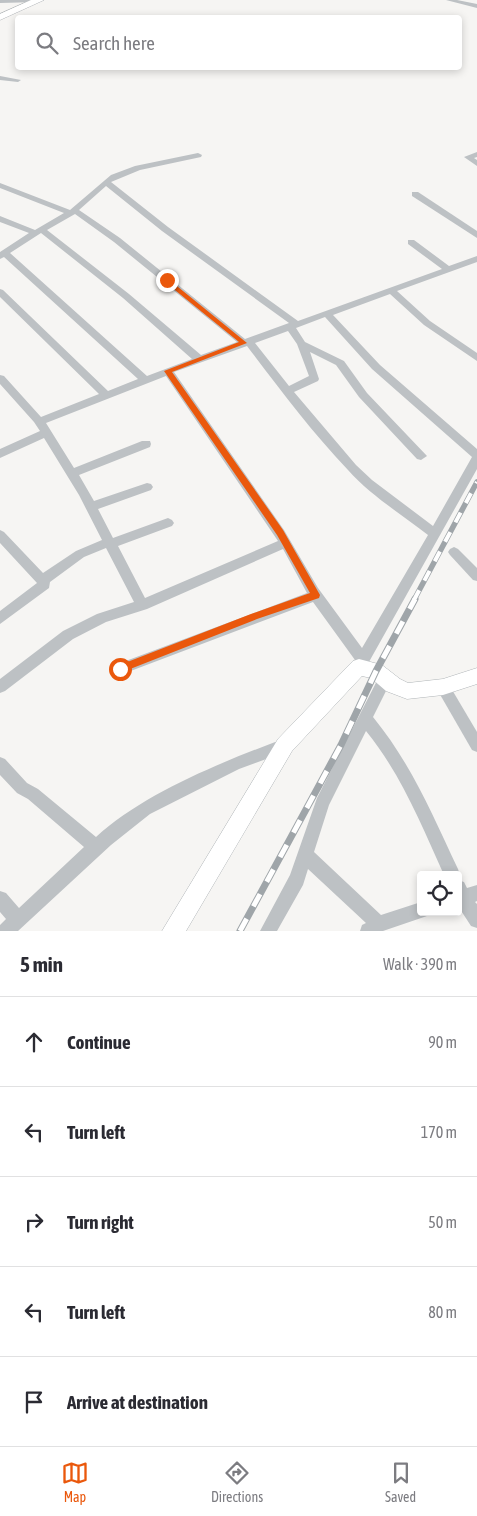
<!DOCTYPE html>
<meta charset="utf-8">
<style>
:root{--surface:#fff;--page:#f2f2f3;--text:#2b2b33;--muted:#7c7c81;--line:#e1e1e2;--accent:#ea580c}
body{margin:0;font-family:"Asap Condensed",sans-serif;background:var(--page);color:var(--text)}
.controls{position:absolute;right:15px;bottom:15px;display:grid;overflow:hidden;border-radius:5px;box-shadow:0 2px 8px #0003}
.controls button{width:45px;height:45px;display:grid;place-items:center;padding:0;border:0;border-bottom:1px solid var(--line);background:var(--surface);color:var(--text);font:25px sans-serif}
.stop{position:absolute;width:15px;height:15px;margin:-11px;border:4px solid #ea580c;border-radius:50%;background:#fff}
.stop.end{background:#ea580c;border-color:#fff;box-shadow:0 1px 5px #0008}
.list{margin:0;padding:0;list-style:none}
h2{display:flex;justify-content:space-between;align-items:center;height:65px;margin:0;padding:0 20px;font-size:21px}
h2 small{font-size:16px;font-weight:400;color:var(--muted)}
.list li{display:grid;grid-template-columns:32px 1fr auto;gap:15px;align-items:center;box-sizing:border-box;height:90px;padding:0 20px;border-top:1px solid var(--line)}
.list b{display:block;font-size:19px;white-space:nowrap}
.list em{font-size:16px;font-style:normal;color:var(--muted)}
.icon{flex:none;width:28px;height:28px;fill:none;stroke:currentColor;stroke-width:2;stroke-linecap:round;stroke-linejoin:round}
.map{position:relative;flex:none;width:477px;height:931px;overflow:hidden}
.search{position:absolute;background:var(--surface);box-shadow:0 2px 8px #0003;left:15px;right:15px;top:15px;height:55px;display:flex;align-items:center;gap:12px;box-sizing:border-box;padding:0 18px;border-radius:5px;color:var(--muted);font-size:19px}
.sheet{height:515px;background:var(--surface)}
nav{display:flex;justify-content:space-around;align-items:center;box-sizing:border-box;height:70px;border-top:1px solid var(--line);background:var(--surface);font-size:14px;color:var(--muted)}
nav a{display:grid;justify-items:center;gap:2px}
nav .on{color:var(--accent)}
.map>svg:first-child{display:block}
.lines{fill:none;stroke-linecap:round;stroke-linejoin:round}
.secondary-casing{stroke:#b0b5b8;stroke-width:1}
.primary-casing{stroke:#b1b5b8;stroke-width:1}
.street{fill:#bdc1c4;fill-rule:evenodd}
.secondary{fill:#fff;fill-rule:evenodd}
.primary{fill:#fff;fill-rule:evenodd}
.rail-far1-casing{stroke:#9fa5a9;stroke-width:5.5}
.rail-casing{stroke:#9fa5a9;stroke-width:7}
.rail-far1{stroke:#fff;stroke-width:4;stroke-dasharray:11;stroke-linecap:butt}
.rail{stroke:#fff;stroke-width:5;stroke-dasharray:14;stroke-linecap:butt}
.route{fill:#ea580c}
</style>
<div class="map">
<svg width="477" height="931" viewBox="0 0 477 931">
<rect width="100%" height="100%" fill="#f6f5f3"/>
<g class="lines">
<defs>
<polygon id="secondary" points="359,659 382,665 400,679 408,683 443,679 477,668 477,684 443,695 407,699 386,691 371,678 362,676 292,751 186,931 162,931 278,739 353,661"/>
<polygon id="primary" points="31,0 44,0 0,20 0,14"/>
</defs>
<use href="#secondary" class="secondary-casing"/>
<use href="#primary" class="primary-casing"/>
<g class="street">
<polygon points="0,0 41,0 38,2 0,3"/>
<polygon points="446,0 457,0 477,4 477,8"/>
<polygon points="0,76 21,80 18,82 0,80"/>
<polygon points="477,152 477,157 474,158 477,160 477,166 464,157"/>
<path d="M 198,153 L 202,155 L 201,157 L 140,170 L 111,182 L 168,227 L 298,321 L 442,269 L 408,244 L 408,240 L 414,240 L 449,266 L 477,256 L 477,262 L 397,291 L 430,321 L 477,353 L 477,361 L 424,325 L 390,294 L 333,315 L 380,365 L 477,449 L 477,469 L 365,669 L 360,671 L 355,669 L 353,665 L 355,660 L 313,602 L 120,675 L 115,673 L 113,669 L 115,665 L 307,593 L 283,549 L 147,609 L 106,622 L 73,639 L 5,691 L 0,693 L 0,679 L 63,631 L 97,614 L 134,602 L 106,548 L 84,557 L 50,582 L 49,588 L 0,624 L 0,611 L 37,583 L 0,543 L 0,530 L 4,532 L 43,573 L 76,551 L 102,540 L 79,495 L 44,438 L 0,458 L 0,449 L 40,431 L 34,422 L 0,384 L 0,375 L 4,376 L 41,417 L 99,394 L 0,297 L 0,289 L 3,290 L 108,391 L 138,379 L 4,257 L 0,259 L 0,252 L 29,233 L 0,222 L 0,216 L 35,230 L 64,213 L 0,188 L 0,183 L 70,210 L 111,175 L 135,166 ZM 106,186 L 162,231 L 289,323 L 245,339 L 120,238 L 79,210 ZM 75,214 L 114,242 L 237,342 L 201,355 L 129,294 L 47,230 ZM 41,233 L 123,298 L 192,359 L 147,376 L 10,253 ZM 325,317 L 372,369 L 472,457 L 433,526 L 372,480 L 356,465 L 294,392 L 318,381 L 319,379 L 310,352 L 336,365 L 359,397 L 417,459 L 421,460 L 427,456 L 367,393 L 344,361 L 305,342 L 296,328 ZM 288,331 L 297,344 L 309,376 L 289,386 L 255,343 ZM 247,346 C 279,388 311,431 348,470 C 370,495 401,514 428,535 L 362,648 L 318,588 L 284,530 L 174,372 ZM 166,376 L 278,541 L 145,598 L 118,546 L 172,526 L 174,523 L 172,520 L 168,518 L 113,538 L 98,509 L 151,490 L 153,487 L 151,484 L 147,483 L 94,501 L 79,475 L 150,447 L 151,444 L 150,441 L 142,441 L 74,468 L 46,423 Z"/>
<polygon points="412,192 418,192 477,231 477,238 412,196"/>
<polygon points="454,547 458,549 477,568 477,581 473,580 450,555 448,552 450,549"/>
<path d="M 386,671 L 391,673 L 393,677 L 373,717 C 412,765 432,814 458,869 L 460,875 L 458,879 L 458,875 L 444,875 C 421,824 401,774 366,731 L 329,805 L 314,852 L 381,915 L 421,902 L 421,912 L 428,912 L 427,916 L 383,931 L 360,931 L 362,925 L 366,923 L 308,869 L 303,885 L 277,931 L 260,931 L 290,875 L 317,798 L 381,673 Z"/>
<polygon points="443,681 448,683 477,732 477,752 472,750 438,691 436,687 438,683"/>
<path d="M 283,739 L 288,741 L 290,746 L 288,751 L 239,769 L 150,814 L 111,845 L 18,931 L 0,931 L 0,925 L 6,919 L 0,912 L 0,891 L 6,893 L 19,908 L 84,847 L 28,799 L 17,793 L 0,775 L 0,757 L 5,759 L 27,783 L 38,789 L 96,837 C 144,793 222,762 283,739 Z"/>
<polygon points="458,880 464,882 467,888 477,885 477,901 475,902 477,904 477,928 471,926 458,906"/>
</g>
<use href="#secondary" class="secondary"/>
<use href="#primary" class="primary"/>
<defs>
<polyline id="rail-far1" points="414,600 477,482"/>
<polyline id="rail" points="240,931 341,745 376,671 415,599"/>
</defs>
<use href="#rail-far1" class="rail-far1-casing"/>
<use href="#rail" class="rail-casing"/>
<use href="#rail-far1" class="rail-far1"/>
<use href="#rail" class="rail"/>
</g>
<polygon class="route" points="167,278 247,343 172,372 283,530 320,595 319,598 257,619 120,673 116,669 117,666 251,614 310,593 277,535 164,371 239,342 165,282 164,280"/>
</svg>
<div class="controls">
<button><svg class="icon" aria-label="locate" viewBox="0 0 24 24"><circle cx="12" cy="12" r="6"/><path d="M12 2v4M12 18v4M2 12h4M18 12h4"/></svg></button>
</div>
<div class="stop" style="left:120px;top:669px"></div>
<div class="stop end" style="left:167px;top:280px"></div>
<div class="search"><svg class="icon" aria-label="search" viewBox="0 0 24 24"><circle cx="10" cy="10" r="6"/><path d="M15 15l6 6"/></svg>Search here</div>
</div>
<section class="sheet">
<h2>5 min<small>Walk · 390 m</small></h2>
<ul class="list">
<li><svg class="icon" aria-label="ahead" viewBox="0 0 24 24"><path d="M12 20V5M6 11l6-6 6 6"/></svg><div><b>Continue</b></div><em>90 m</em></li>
<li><svg class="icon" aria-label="left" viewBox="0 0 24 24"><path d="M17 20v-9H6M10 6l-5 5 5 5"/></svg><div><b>Turn left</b></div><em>170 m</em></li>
<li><svg class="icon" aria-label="right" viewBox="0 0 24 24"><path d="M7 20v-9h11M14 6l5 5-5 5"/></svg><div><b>Turn right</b></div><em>50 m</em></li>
<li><svg class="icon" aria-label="left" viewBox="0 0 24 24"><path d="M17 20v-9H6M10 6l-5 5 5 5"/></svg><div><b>Turn left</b></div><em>80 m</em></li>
<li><svg class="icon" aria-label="arrive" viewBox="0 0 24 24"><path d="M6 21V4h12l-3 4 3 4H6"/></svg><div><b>Arrive at destination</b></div></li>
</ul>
</section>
<nav>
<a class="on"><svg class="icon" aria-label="map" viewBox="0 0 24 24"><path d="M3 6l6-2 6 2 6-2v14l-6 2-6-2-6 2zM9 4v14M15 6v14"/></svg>Map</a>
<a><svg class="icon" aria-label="directions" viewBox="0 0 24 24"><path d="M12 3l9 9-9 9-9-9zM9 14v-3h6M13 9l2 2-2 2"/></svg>Directions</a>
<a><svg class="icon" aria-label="saved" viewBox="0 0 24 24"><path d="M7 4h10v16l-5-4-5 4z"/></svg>Saved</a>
</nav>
